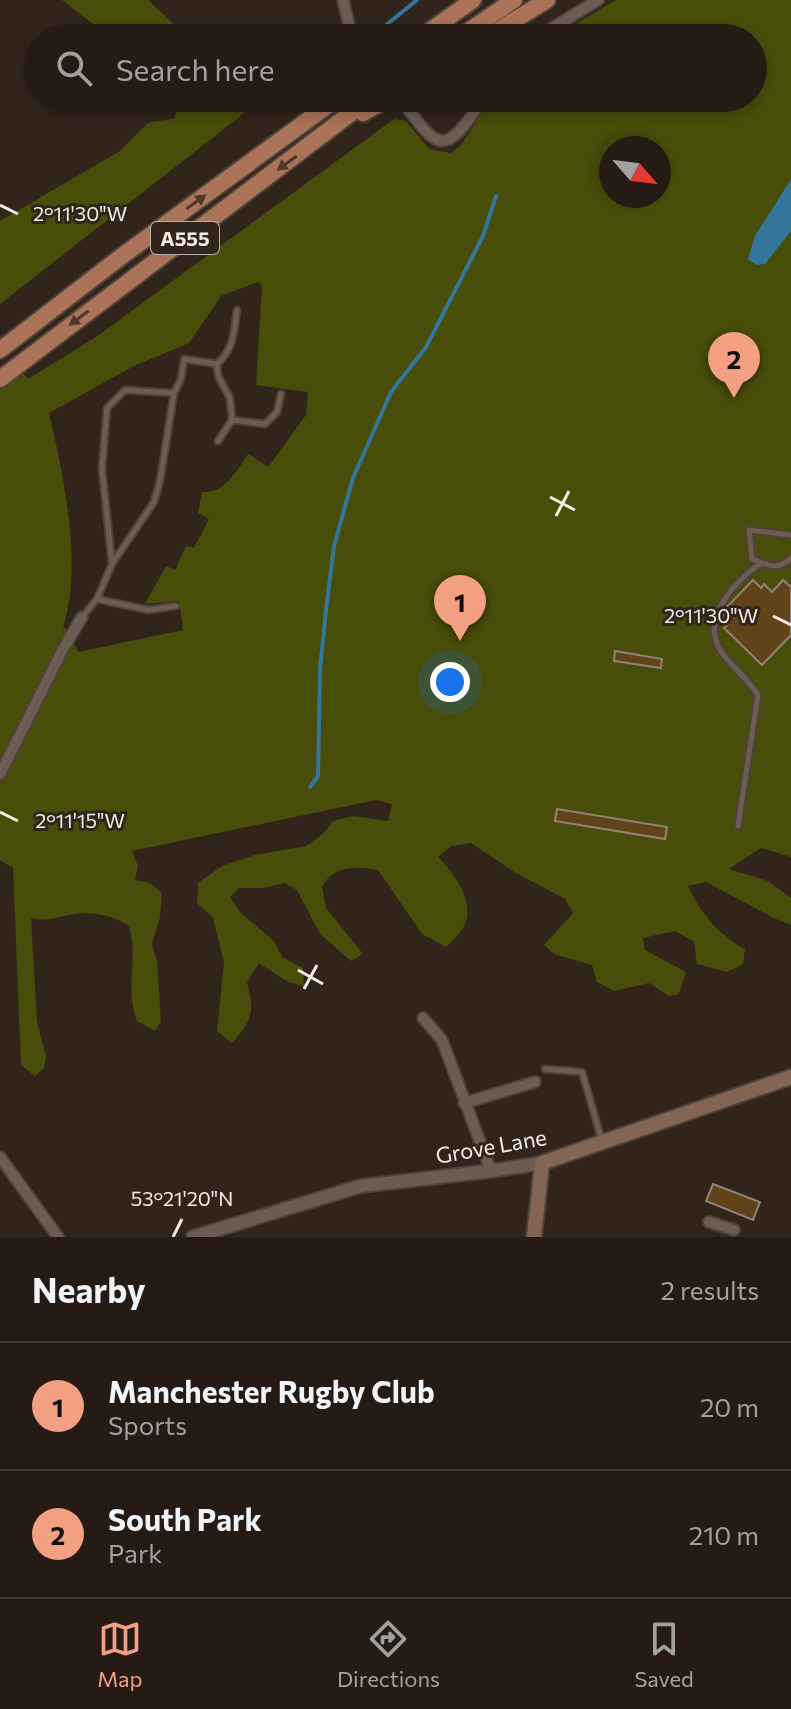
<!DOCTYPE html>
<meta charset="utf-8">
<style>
:root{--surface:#251b14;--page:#2d241d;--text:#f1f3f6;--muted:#a3a1a0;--line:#423934;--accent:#f39f82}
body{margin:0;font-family:Commissioner,sans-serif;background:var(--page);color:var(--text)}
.compass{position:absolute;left:599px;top:136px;width:72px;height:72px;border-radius:50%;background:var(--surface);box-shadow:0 4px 12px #0003;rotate:118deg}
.you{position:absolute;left:450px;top:682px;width:28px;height:28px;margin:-20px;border:6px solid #fff;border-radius:50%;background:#1a73e8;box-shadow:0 0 0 12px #1a73e833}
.badge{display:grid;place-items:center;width:52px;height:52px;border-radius:50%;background:var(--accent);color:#111;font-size:26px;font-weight:700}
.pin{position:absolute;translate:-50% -66px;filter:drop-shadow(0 2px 4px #0008)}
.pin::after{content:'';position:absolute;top:42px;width:28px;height:24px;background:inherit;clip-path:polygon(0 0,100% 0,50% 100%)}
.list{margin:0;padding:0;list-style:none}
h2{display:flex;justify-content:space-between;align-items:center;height:104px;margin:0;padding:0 32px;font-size:34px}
h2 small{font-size:26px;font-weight:400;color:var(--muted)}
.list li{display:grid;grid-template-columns:52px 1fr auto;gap:24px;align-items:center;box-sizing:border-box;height:128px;padding:0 32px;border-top:2px solid var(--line)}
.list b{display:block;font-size:30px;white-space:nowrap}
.list p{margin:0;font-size:26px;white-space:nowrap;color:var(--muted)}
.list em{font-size:26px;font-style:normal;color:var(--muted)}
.icon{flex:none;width:44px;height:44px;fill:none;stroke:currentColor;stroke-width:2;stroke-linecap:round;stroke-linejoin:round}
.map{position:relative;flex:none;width:791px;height:1237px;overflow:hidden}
.search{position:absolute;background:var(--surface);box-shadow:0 4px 12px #0003;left:24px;right:24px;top:24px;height:88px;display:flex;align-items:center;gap:20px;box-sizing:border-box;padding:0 28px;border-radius:44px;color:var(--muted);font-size:30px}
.sheet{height:360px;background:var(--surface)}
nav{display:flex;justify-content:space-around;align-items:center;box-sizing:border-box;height:112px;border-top:2px solid var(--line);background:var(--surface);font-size:22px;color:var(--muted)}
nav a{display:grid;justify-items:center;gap:4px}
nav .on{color:var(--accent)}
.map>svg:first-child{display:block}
.green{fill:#484d0a;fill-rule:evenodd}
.water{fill:#34759c}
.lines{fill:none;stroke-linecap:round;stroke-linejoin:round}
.stream{stroke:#34759c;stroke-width:4}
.building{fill:#624218;stroke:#918476;stroke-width:2}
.service-casing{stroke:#4e423b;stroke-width:9}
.minor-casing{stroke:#4e423b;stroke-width:14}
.tertiary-casing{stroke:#4e423b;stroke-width:16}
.secondary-casing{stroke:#4e423b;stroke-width:18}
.trunk-casing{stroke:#4e423b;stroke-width:20}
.service{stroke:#6c5d53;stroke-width:5}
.minor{stroke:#6c5d53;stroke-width:10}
.tertiary{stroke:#6c5d53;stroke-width:12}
.secondary{stroke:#846555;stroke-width:14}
.trunk{stroke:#ab7458;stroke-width:16}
.oneway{fill:#50382a}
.ticks{fill:none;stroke:#f4ebe5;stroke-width:3}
.labels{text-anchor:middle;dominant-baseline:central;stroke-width:6;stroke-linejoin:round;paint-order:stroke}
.shield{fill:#31241b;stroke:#baafa8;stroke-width:2}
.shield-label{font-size:20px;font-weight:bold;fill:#f4ebe5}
.street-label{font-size:22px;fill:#f4ebe5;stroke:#31241b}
.ticks-label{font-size:20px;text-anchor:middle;fill:#f4ebe5;stroke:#31241b;stroke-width:6;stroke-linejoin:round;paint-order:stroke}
</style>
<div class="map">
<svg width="791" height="1237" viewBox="0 0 791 1237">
<rect width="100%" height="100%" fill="#31241b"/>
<g class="green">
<polygon points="62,0 148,0 178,28 195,38 105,38 92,23"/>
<path d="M 616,0 L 791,0 L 791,857 L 761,848 L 729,869 L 768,881 L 791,898 L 791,925 L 774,918 L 706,882 L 688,886 C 700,912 719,936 745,949 L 743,964 L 727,972 L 697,964 L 694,942 L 675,931 L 643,938 L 645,950 L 686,972 L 679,994 L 669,996 L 649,983 L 614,991 L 597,982 L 592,965 L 554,954 L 544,945 L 573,913 L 565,899 L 516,873 L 471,843 L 451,846 L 438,857 C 453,872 473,899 466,921 C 463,932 454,939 446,947 L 422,934 L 378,870 C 355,866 335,865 322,886 L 326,908 L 363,954 L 351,961 L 320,934 L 297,890 L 285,883 L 262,888 L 239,888 L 230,897 L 240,912 L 274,941 L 282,957 L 303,968 L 304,986 L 288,982 L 259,963 L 247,983 C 255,1012 252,1021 232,1043 L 217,1031 L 224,962 L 213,918 L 197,903 L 198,883 L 222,866 L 255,855 L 306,846 L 322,835 L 333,821 L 354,816 L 388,821 L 392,804 L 376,800 L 132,851 L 138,866 L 135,880 L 150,883 L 162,893 L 160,917 L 152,944 L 157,961 L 161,1022 L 155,1031 L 137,1021 C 124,985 139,962 129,926 C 110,914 91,911 68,915 C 53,918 46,922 31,918 L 37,1021 L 46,1057 L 44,1068 L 35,1076 L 21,1065 L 13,868 L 0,860 L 0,390 L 22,372 L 28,379 L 96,337 L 394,119 L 406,121 L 429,149 L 451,153 L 461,145 L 492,98 L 753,98 L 753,38 L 552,38 ZM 611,148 L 659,148 L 659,196 L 611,196 ZM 258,282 L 262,286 L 256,385 L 308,392 L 306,415 L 268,467 L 248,454 C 237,471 225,493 202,492 L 198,513 L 209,519 L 194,548 L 186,546 L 175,570 L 166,566 L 145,604 L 179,601 L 183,630 L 78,652 L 66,628 L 63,628 C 83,564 64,478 49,413 L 134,366 L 189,343 L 221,296 Z"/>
<polygon points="166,98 257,98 243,114 0,304 0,221 120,151 148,123 175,118 177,107"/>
</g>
<polygon class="water" points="791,179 791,231 765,264 756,265 748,259 755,236"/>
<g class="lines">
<g class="stream">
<polyline points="375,34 417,0"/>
<polyline points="310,787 318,776 320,669 327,601 334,546 353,478 391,392 426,347 483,236 496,196"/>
</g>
</g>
<g class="building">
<polygon points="753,580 761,588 764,584 772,592 783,580 791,587 791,635 762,665 724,628 728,624 722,618 726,608"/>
<polygon points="615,651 662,659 661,668 614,661"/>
<polygon points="557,809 667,827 665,839 555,821"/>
<polygon points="713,1184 760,1202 753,1220 706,1201"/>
</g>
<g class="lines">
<defs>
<g id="service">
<polyline points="217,364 218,376 230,398 232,420 265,424 277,412 281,394"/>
<path d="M 174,393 L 181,379 L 184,359 L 217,364 C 234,349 234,332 237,310"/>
<polyline points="218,441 232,420"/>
<path d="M 791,535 L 749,530 L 752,559 C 766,565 779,571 791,558"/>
<polyline points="97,599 148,610 176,606"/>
<polyline points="83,616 97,599 112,564 154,502 160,481 174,393 125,390 107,408 102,469 112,564"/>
<path d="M 738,826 L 758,695 C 749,681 736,670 725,657 C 696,622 733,583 761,563"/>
<polyline points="545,1069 582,1072 602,1141"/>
</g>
<g id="minor">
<polyline points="343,0 350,29 356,38"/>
<polyline points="536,38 598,0"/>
<path d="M 400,98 C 440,153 444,157 484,98"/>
<polyline points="0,774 62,651 82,617"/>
<polyline points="423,1018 442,1040 491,1171"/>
<polyline points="464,1103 535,1082"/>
<polyline points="0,1157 58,1237"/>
<polyline points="709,1222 734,1230"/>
</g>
<polyline id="tertiary" points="193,1237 361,1186 491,1171 542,1163"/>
<polyline id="secondary" points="534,1237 542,1163 791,1077"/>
<g id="trunk">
<polyline points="420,38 473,0"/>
<polyline points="458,38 514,0"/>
<polyline points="486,38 547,0"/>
<polyline points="363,113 390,98"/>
<polyline points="0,350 122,256 338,98"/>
<polyline points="0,379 371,98"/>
</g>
</defs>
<use href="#service" class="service-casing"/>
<use href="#minor" class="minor-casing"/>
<use href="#tertiary" class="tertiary-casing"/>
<use href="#secondary" class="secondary-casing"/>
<use href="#trunk" class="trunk-casing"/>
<use href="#service" class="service"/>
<use href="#minor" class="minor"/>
<use href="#tertiary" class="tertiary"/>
<use href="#secondary" class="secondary"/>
<use href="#trunk" class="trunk"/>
</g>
<defs><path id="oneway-solid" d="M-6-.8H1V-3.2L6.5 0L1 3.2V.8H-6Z" transform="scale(2)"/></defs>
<g class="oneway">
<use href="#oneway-solid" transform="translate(287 163) rotate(144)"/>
<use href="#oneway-solid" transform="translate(196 202) rotate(-36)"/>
<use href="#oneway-solid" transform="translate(79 318) rotate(143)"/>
</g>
<path class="ticks" d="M 0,205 L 18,214M 550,497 L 575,510M 556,516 L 569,491M 773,616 L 791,625M 0,812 L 18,821M 298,970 L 323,984M 304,989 L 317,965M 173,1237 L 182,1219"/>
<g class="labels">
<rect class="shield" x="151" y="222" width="68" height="32" rx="6"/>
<g class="shield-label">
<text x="185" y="238">A555</text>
</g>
<g class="street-label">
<text transform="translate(491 1146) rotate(-10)">Grove Lane</text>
</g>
</g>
<g class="ticks-label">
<text x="80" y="221">2°11'30"W</text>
<text x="711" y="623">2°11'30"W</text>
<text x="80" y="828">2°11'15"W</text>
<text x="182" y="1206">53°21'20"N</text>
</g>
</svg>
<svg class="compass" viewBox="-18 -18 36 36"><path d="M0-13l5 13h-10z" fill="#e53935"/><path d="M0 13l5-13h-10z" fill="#a3a1a0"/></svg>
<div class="you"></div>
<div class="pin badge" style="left:460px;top:641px">1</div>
<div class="pin badge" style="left:734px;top:398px">2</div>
<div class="search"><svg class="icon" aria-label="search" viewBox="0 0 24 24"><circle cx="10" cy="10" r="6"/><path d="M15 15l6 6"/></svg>Search here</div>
</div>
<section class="sheet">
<h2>Nearby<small>2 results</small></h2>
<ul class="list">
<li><span class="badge">1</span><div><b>Manchester Rugby Club</b><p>Sports</p></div><em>20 m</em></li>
<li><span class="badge">2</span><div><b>South Park</b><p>Park</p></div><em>210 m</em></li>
</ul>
</section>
<nav>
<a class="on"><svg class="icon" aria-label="map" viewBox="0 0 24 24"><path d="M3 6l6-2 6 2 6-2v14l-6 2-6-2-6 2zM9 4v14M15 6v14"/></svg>Map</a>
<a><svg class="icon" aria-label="directions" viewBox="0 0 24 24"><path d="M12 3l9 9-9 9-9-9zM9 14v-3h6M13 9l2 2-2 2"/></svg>Directions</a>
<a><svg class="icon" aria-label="saved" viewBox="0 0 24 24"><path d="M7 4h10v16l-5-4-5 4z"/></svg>Saved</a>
</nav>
